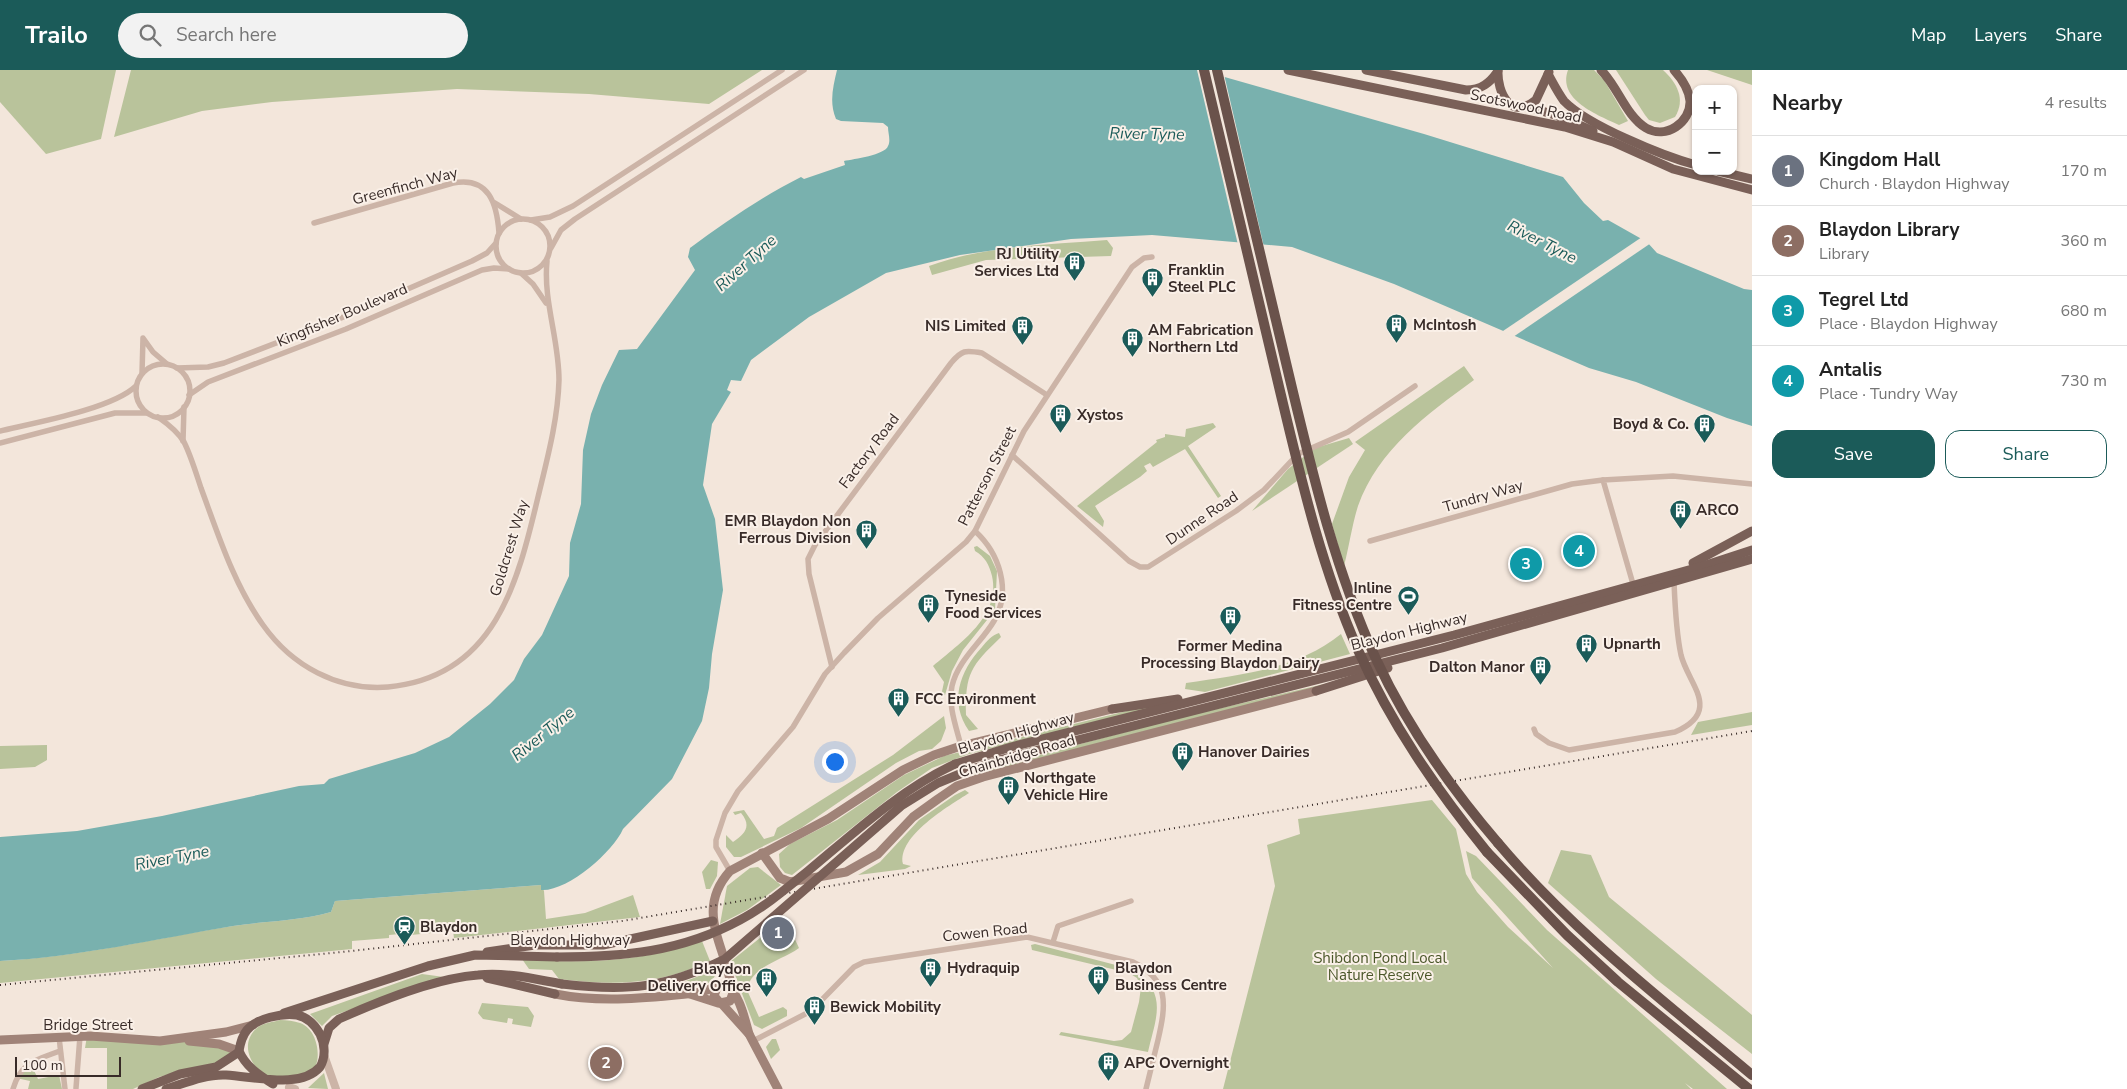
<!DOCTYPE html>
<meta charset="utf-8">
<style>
:root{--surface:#fff;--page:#f2f2f2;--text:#222;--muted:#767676;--line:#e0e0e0;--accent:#1b5b59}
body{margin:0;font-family:"Nunito Sans",sans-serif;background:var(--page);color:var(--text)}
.controls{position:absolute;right:15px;top:15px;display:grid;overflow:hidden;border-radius:10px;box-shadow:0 1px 4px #0004}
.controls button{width:45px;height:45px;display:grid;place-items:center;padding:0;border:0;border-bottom:1px solid var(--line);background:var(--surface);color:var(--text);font:25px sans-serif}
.scale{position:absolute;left:15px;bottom:12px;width:106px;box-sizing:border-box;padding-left:5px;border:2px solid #382b28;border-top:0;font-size:14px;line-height:18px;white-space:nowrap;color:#382b28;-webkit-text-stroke:4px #faf0e8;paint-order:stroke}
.you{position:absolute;left:834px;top:691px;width:18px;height:18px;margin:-12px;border:4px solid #fff;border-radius:50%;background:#1a73e8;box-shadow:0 0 0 8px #1a73e833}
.badge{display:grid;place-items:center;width:32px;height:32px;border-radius:50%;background:var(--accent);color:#fff;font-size:16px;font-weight:700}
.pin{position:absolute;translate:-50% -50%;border:2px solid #fff;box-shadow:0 1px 5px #0006}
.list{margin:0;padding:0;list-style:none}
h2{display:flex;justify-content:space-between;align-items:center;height:65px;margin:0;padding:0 20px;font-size:21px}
h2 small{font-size:16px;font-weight:400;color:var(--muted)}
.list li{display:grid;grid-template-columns:32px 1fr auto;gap:15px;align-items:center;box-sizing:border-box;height:70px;padding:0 20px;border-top:1px solid var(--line)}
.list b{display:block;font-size:19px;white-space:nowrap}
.list p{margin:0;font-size:16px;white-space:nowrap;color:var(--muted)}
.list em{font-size:16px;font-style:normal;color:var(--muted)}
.actions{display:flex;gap:10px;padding:15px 20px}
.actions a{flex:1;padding:11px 0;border:1px solid var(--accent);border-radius:15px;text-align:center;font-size:18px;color:var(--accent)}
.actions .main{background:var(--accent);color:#fff}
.icon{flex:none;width:28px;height:28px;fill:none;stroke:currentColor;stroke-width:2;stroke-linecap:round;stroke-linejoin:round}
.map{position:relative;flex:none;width:1752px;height:1019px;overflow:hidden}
header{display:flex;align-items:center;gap:30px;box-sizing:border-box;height:70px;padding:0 25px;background:var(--accent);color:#fff}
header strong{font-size:24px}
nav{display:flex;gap:28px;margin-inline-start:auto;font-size:18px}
.search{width:350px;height:45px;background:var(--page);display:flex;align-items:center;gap:12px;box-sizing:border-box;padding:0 18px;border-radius:28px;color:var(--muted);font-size:19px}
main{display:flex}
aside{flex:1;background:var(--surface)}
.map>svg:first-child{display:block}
.green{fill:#b9c39b}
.water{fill:#79b1ae}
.pier{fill:#f3e6db}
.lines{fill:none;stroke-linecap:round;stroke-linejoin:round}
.minor{stroke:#ccb4a7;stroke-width:5.5}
.tertiary{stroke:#ccb4a7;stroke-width:8}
.secondary{stroke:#a08378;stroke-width:9}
.primary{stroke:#7a6058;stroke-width:9}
.trunk{stroke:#6a524b;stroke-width:10}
.rail{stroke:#382b28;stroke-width:2;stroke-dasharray:1 4;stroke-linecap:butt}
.primary-bridge{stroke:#7a6058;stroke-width:9}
.trunk-bridge{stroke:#6a524b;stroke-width:10}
.labels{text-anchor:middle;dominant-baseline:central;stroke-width:4;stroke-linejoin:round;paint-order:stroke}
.street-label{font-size:15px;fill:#382b28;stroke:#faf0e8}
.poi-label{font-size:15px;font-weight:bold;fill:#382b28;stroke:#faf0e8;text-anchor:start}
.park-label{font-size:15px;fill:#4b572a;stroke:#faf0e8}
.water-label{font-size:16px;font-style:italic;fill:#1b5b59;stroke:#faf0e8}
</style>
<header>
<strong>Trailo</strong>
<div class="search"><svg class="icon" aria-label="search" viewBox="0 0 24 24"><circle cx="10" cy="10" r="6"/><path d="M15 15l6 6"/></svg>Search here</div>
<nav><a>Map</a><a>Layers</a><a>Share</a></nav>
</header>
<main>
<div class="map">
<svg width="1752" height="1019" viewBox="0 0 1752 1019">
<rect width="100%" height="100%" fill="#f3e6db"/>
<g class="green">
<polygon points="0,0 116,0 101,69 46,84 0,32"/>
<polygon points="131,0 762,0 709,34 589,24 457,19 272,32 202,41 114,67"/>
<path d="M 1568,0 L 1594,0 L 1604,10 L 1628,51 L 1619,55 C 1598,45 1557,30 1568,0 Z"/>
<path d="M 1616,0 L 1663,0 C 1677,13 1686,29 1675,47 L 1660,53 L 1649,50 L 1645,45 Z"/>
<polygon points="1707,0 1752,0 1752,15"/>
<path d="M 1107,170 L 1113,178 L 1111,186 L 986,190 L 932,205 L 929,196 C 986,175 1047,175 1107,170 Z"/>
<path d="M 1464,296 L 1474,310 C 1427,344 1378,380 1358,436 C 1352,455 1349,477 1344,496 L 1332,454 L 1349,407 L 1365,380 L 1355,372 Z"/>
<polygon points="1213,353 1216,357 1188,376 1221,426 1218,428 1185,379 1153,397 1150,393 1144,396 1147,401 1140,407 1095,436 1104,451 1103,457 1077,436 1157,372 1156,370 1165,367 1165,364 1185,367 1186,359"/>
<polygon points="1349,368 1353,374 1252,441 1288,399 1315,378"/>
<path d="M 977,476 L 990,486 L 997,501 L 995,540 L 963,580 L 952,601 L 945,625 L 941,626 L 944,612 L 933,596 C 960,573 1001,546 992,506 C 989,494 985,487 975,481 L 974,477 Z"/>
<path d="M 999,563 L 1001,567 C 971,596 965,603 966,645 L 978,659 L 969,661 C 949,632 959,602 982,577 C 987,571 992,565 999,563 Z"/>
<path d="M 1341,564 L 1350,584 L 1205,622 L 1185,619 L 1186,613 C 1241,605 1298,599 1341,564 Z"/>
<polygon points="1359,606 975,705 974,702 1182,647"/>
<polygon points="1151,635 1161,635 969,684 932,698 897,722 792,805 785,803 780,797 779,784 790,774 837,750 904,705 944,686"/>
<polygon points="1752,642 1752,655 1691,665 1698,652"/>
<path d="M 944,646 L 946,658 L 941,671 L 932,679 L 919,681 L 896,693 L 801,758 L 741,787 L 734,787 L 726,777 L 726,765 L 733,772 C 745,764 752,756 741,743 L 735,745 L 733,742 L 744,740 L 764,769 L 774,766 L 777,758 L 893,685 Z"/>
<polygon points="47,675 47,690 35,697 0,699 0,676"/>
<path d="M 965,720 L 969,723 C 949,736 897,766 903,794 L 911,796 L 905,799 L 858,805 L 880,792 L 919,750 L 955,725 Z"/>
<polygon points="1432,730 1456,759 1466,804 1477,822 1508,857 1553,898 1472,808 1466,781 1476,786 1547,860 1727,1019 1693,1019 1685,1013 1691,1019 1223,1019 1275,816 1267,775 1300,764 1298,749"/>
<polygon points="1561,780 1591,785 1609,827 1752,945 1752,984 1656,909 1548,813"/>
<polygon points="711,790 718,792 717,806 710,819 706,819 702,802"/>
<polygon points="758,797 781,815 747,840 720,854 727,816 750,798"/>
<path d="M 541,815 L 544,821 L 546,849 L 585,843 L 633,825 L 640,847 L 454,868 L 453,861 L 400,866 L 400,864 L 389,865 L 389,868 L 352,871 L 352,879 L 0,913 L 0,891 C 79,887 156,868 233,856 C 266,851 299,851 331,842 L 335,831 Z"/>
<path d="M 785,848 L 799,878 C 781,891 754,895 747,918 L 741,920 L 730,892 Z"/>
<path d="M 702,871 L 710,891 C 658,915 616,916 559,909 L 552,900 L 529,899 L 522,889 C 584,894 642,892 702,871 Z"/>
<path d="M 1035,874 L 1135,900 C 1168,925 1156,947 1148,982 L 1059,965 L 1061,962 L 1114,971 L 1122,970 L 1131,962 L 1139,932 L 1141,917 L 1137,908 L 1129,903 L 1032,880 L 1031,875 Z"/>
<path d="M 717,899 C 714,921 688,916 673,916 Z"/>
<polygon points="422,904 444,907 332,946 322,956 310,944"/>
<polygon points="747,920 759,947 783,937 787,940 787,946 762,959 754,955 741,921"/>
<polygon points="482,933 528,937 534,946 531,957 512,954 513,949 508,948 507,953 483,949 478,943"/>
<path d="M 280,950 C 287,950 294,951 300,953 C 315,958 321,981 316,995 C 314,1000 309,1004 305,1007 C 297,1008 283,1011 274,1009 C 252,1002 237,974 258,957 C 264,953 273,952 280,950 Z"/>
<polygon points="87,966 178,970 239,982 231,992 191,998 159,1007 133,1019 107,1019 107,978 85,978"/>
<polygon points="772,969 776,969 780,980 771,989 766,977"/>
<polygon points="31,994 38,1009 59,1005 62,1019 28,1019 30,1011 16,1008"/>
<polygon points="324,1003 328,1019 308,1018"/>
</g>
<path class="water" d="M 837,0 L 1200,0 L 1424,64 L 1563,107 L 1584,133 L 1603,151 L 1608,150 L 1647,172 L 1657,183 L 1744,219 L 1752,220 L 1752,356 L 1727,348 L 1636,312 L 1589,298 L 1394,214 L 1292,177 L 1152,165 L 1071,169 L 960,185 L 886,203 L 809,247 L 751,290 L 741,311 L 731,310 L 727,320 L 731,322 L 712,354 L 703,415 L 715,449 L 723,520 L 712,584 L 709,618 L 702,651 L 672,709 L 623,759 C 613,782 567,822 541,820 L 541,815 L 335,831 L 331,842 C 299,851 266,851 233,856 C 156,869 78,887 0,891 L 0,767 L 77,761 L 162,746 L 299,716 L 324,714 L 329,709 L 415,683 L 449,667 L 490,634 L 514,610 L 524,589 L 542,565 L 569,506 L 570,473 L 581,434 L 583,380 L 591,344 L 602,315 L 619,280 L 637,279 L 695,200 L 688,187 L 690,178 C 725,152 761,127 801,107 L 804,109 L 845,95 L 844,91 C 854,89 885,85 888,76 C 891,71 888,63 888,57 L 883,53 L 841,51 L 836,49 C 829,32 833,17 837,0 Z"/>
<g class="pier">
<polygon points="1197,0 1209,0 1224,4 1264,177 1238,175"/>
<polygon points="1642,167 1651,173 1513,267 1500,263"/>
</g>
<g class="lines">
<g class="minor">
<polyline points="495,133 521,149"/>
<circle cx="523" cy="176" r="27"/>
<polyline points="531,150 550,147 573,136 782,0"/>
<path d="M 314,153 L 453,113 C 489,106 497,134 499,163"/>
<polyline points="551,178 561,160 575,149 804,0"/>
<polyline points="522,204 533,214 546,233"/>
<circle cx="163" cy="321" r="27"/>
<polyline points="177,298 208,297 224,293 341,248 472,191 487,183 496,173"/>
<polyline points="142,303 143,268 153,282 167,294"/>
<polyline points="189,325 208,312 346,259 482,200 494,198 509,199"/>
<path d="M 158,347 C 168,354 178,362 184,372 C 191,386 196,403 201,418 C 218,464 234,515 263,555 C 292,596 338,621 388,617 C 496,607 518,511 539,423 C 548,386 558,348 559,310 C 559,269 543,231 547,191"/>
<path d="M 0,361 C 34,353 112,339 136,316"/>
<polyline points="183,371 184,337"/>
<polyline points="0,373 115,343 146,343"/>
<polyline points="1012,385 1129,491 1140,497 1148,497 1236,441 1264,420 1298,384 1348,362 1415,316"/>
<polyline points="1370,471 1572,414 1603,410"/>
<polyline points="1633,514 1603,410 1673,406 1752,414"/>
<path d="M 832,597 L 809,504 L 808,489 L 815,475 L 951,293 C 962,280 965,280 982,283 L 1047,325"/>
<path d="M 1534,659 L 1536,664 L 1549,673 L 1569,680 L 1675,662 C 1723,641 1688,614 1681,585 C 1676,562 1675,536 1674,512"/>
<path d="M 961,676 C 956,656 948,636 952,616 C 958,590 981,573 994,551 C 1012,520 999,483 975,461"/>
<polyline points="730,801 716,777 716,770 725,743 738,721 793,657 825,604 844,583 878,548 966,472 975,461 1024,361 1132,197 1144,188 1152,187"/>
<polyline points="1053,872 1058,856 1131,831"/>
<polyline points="59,967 65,1019"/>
<path d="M 753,971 L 811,941 L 854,897 L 864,892 L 1027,867 L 1133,892 C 1170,910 1166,935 1158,970 C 1154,986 1150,1003 1146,1019"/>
<polyline points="76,1018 80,966"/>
<path d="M 13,1019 C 21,992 36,990 60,981"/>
</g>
<g class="tertiary">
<polyline points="324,985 336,1019"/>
<polyline points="289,1017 295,1019"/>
</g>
<g class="secondary">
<polyline points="762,783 780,808 790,812 846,802 878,784 913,747 938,729 957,716 983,707 1316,621"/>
<polyline points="717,917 714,926 720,933 730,931 733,923"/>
<path d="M 732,920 C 726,876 694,841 730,801 L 828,749 L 903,700 L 934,685 L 961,676 L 1112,639"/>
<path d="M 555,924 C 600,933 649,928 695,923 C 705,922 715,916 725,915 C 739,921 745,950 749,964"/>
<polyline points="690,924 718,933"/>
<polyline points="722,934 749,964 778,1019"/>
<polyline points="0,970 90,966 160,971 226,962 253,955"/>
<polyline points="189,971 219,974 239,981"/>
</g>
<g class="primary">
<polyline points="1288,0 1565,57 1613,72 1673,99 1752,120"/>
<path d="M 1366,0 L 1466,20 C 1481,20 1490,13 1498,1"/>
<path d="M 1498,0 C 1497,23 1511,51 1536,30 L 1549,2"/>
<path d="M 1601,0 C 1618,17 1626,46 1646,58 C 1666,70 1691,52 1690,31 C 1689,19 1682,9 1674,0"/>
<path d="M 1548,4 C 1553,13 1558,23 1564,31 C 1587,55 1663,86 1696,95"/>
<polyline points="1526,36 1558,46 1593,61"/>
<polyline points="1718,101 1752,109"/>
<polyline points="1693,493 1752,461"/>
<polyline points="1316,621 1388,598"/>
<polyline points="1112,639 1178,629"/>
<polyline points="955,694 1011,677 1454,565 1703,496 1752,480"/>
<polyline points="967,701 999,690 1442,578 1752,489"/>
<polyline points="487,882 535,875 603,875 713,851"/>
<polyline points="487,908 555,924"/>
<polyline points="284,943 428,896 475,885 557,887"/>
<path d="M 324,974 L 329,958 L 339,949 C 377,932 437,908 478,905 C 507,902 534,909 562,914"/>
<polyline points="142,1019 180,1004 216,997 239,982"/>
<path d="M 166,1019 C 185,1013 206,1004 226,1005 C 257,1007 301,1019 320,997 C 326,987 325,974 320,964 C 315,955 307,947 297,945 C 282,943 257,948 247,960 C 242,966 240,975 239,981 C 246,997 259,1005 273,1014"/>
</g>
<g class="trunk">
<path d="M 1498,773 C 1572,861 1664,931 1752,1005"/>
<polyline points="1487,782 1567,865 1618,912 1749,1019"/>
</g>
<polyline class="rail" points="0,915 342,882 622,851 1752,661"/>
<g class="primary-bridge">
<path d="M 557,887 C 623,887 681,882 740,850 C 765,837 787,818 808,801 C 855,762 900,720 955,694"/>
<path d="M 562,914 C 628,922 665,918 725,889 L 901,736 L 938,713 L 967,701"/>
</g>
<g class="trunk-bridge">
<path d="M 1204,0 C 1229,107 1254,214 1280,321 C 1301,409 1321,496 1358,580 C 1391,654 1436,719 1487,782"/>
<path d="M 1217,0 C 1242,106 1266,212 1292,318 C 1314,410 1336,502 1376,589 C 1407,656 1450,717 1498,773"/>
</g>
</g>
<defs>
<symbol id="building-pin" viewBox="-11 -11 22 30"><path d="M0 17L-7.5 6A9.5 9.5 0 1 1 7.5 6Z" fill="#1b5b59" stroke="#faf0e8"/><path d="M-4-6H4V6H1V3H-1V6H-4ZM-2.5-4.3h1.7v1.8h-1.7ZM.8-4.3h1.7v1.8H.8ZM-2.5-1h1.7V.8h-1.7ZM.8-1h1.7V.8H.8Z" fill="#fff"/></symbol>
<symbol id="stadium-pin" viewBox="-11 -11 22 30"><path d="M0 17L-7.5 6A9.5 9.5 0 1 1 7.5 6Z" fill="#1b5b59" stroke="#faf0e8"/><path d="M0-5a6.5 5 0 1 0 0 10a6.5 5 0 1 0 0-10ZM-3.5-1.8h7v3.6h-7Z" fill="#fff"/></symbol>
<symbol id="station-pin" viewBox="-11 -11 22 30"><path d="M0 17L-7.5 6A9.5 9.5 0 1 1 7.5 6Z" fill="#1b5b59" stroke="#faf0e8"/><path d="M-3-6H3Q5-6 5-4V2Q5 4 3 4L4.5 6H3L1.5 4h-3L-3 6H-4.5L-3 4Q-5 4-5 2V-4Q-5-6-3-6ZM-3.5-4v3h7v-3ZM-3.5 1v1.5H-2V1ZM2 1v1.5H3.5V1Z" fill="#fff"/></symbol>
</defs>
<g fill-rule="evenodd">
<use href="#building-pin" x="1062" y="180" width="25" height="34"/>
<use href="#building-pin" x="1140" y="196" width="25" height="34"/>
<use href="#building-pin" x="1384" y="242" width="25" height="34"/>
<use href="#building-pin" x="1010" y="244" width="25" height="34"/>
<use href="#building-pin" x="1120" y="256" width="25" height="34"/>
<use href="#building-pin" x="1048" y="332" width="25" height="34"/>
<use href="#building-pin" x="1692" y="342" width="25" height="34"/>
<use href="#building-pin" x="1668" y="428" width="25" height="34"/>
<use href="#building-pin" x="854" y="448" width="25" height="34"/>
<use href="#stadium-pin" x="1396" y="514" width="25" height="34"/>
<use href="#building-pin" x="916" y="522" width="25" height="34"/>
<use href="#building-pin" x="1218" y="534" width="25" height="34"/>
<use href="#building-pin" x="1574" y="562" width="25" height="34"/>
<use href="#building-pin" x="1528" y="584" width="25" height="34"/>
<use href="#building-pin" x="886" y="616" width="25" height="34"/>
<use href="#building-pin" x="1170" y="670" width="25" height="34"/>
<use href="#building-pin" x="996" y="704" width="25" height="34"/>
<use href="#station-pin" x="392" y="844" width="25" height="34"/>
<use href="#building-pin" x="918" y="886" width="25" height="34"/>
<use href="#building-pin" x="1086" y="894" width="25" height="34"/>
<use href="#building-pin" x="754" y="896" width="25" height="34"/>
<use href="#building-pin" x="802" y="924" width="25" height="34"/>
<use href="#building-pin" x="1096" y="980" width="25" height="34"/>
</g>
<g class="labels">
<g class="street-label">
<text transform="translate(1526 36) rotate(12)">Scotswood Road</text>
<text transform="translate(405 116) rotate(-15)">Greenfinch Way</text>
<text transform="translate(342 245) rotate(-23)">Kingfisher Boulevard</text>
<text transform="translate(869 381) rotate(-53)">Factory Road</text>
<text transform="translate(987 406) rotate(-63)">Patterson Street</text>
<text transform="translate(1483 426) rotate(-16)">Tundry Way</text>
<text transform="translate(1202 448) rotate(-34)">Dunne Road</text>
<text transform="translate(509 478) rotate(-73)">Goldcrest Way</text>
<text transform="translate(1409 561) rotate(-14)">Blaydon Highway</text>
<text transform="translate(1016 663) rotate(-16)">Blaydon Highway</text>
<text transform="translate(1017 686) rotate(-16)">Chainbridge Road</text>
<text transform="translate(985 862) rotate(-6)">Cowen Road</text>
<text x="570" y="870">Blaydon Highway</text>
<text x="88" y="955">Bridge Street</text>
</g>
<g class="poi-label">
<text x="1059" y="184" text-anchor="end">RJ Utility<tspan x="1059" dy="17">Services Ltd</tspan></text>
<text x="1168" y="200">Franklin<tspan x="1168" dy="17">Steel PLC</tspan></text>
<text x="1413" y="255">McIntosh</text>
<text x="1006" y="256" text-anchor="end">NIS Limited</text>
<text x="1148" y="260">AM Fabrication<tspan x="1148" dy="17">Northern Ltd</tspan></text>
<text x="1077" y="345">Xystos</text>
<text x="1689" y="354" text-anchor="end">Boyd &amp; Co.</text>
<text x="1696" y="440">ARCO</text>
<text x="851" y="451" text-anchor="end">EMR Blaydon Non<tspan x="851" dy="17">Ferrous Division</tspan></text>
<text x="1392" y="518" text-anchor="end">Inline<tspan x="1392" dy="17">Fitness Centre</tspan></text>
<text x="945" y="526">Tyneside<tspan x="945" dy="17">Food Services</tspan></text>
<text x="1603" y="574">Upnarth</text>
<text x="1230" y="576" text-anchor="middle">Former Medina<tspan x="1230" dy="17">Processing Blaydon Dairy</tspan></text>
<text x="1525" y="597" text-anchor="end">Dalton Manor</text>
<text x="915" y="629">FCC Environment</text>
<text x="1198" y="682">Hanover Dairies</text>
<text x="1024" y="708">Northgate<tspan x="1024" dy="17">Vehicle Hire</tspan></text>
<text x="420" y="857">Blaydon</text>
<text x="947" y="898">Hydraquip</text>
<text x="1115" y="898">Blaydon<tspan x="1115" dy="17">Business Centre</tspan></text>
<text x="751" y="899" text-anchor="end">Blaydon<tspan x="751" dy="17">Delivery Office</tspan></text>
<text x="830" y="937">Bewick Mobility</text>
<text x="1124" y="993">APC Overnight</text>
</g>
<g class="park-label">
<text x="1380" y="888">Shibdon Pond Local<tspan x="1380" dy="17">Nature Reserve</tspan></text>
</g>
<g class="water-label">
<text transform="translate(1147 64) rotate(1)">River Tyne</text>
<text transform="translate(1542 172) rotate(27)">River Tyne</text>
<text transform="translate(746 193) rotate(-42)">River Tyne</text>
<text transform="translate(543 664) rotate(-39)">River Tyne</text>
<text transform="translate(172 788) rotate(-11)">River Tyne</text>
</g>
</g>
</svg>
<div class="controls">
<button>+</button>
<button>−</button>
</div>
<div class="scale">100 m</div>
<div class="you"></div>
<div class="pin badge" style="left:778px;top:863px;background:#6b7280">1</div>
<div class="pin badge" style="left:606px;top:993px;background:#8d6e63">2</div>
<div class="pin badge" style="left:1526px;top:494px;background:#0f9aa8">3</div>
<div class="pin badge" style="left:1579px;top:481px;background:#0f9aa8">4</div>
</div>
<aside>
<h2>Nearby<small>4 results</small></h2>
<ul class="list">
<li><span class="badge" style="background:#6b7280">1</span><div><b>Kingdom Hall</b><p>Church · Blaydon Highway</p></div><em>170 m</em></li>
<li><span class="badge" style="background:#8d6e63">2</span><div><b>Blaydon Library</b><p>Library</p></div><em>360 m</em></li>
<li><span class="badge" style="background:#0f9aa8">3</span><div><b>Tegrel Ltd</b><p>Place · Blaydon Highway</p></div><em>680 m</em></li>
<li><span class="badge" style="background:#0f9aa8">4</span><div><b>Antalis</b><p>Place · Tundry Way</p></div><em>730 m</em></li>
</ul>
<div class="actions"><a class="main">Save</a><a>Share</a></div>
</aside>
</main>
